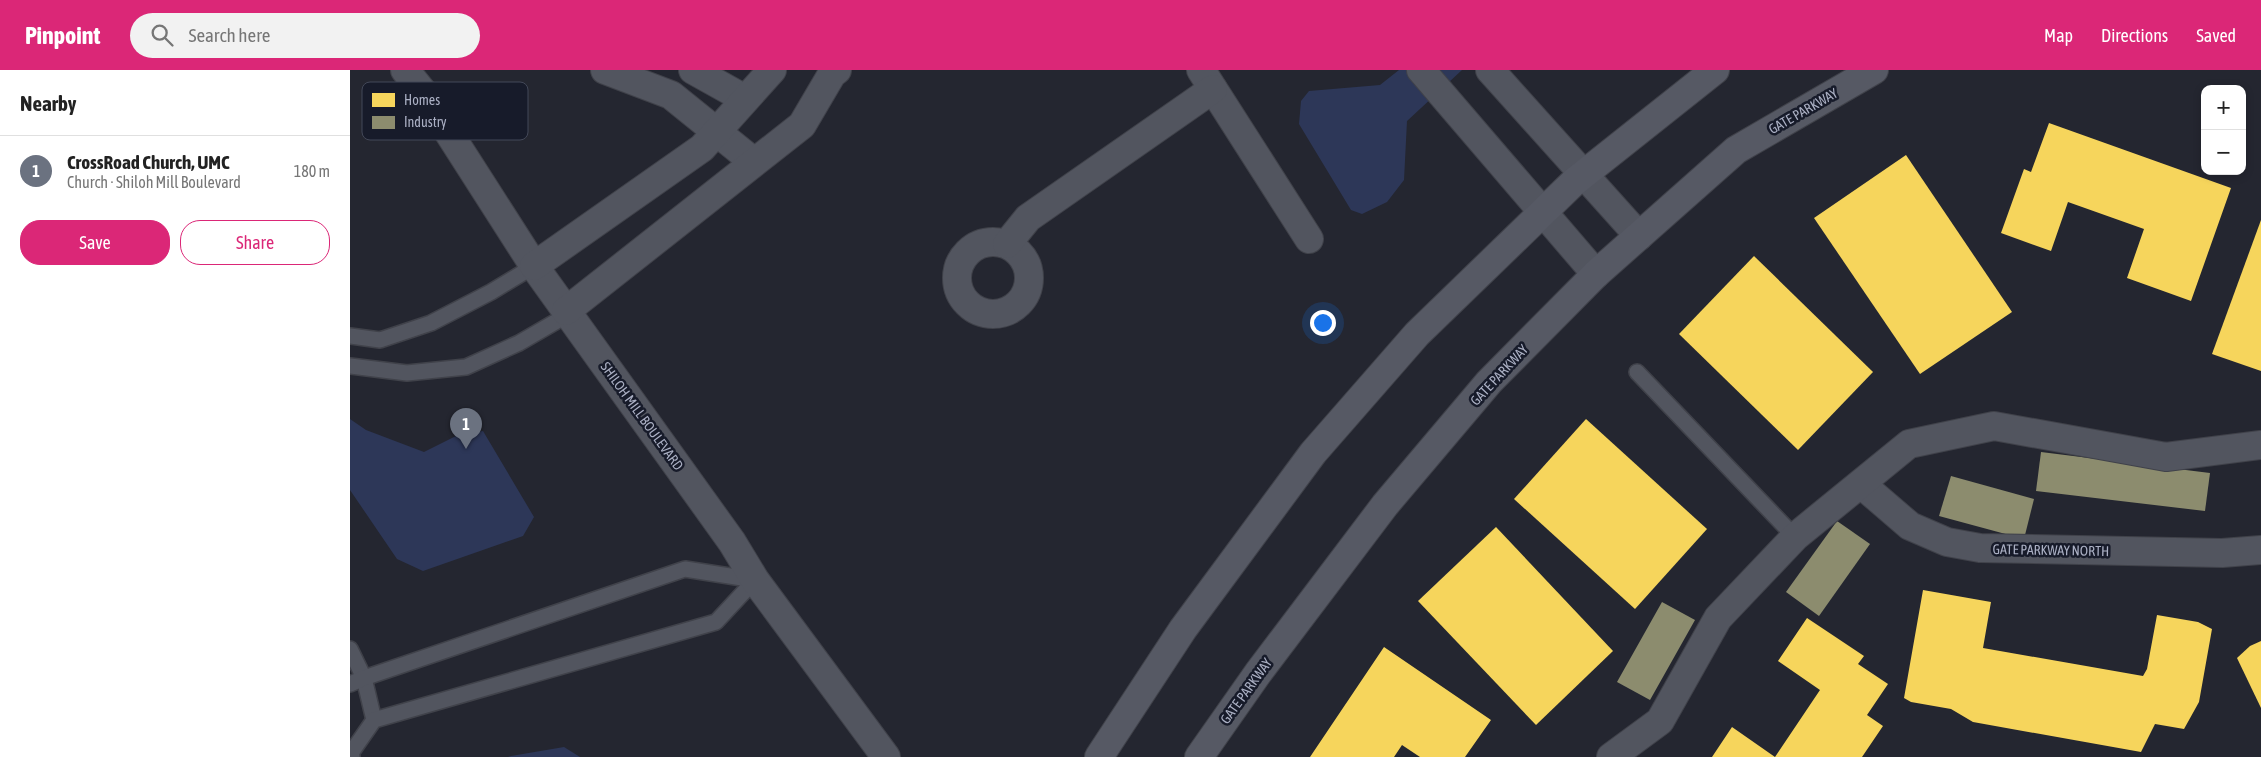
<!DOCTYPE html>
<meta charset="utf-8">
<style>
:root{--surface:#fff;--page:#f2f2f2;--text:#222;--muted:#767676;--line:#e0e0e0;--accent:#db2777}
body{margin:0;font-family:"Asap Condensed",sans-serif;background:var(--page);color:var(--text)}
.controls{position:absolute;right:15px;top:15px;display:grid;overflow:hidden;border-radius:10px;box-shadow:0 2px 8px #0003}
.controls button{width:45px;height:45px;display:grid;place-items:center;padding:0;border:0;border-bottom:1px solid var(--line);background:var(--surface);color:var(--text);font:25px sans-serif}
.you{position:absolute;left:972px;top:252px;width:18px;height:18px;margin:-12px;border:4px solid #fff;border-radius:50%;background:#1a73e8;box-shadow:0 0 0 8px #1a73e833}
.badge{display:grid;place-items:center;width:32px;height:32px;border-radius:50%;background:var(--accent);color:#fff;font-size:16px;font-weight:700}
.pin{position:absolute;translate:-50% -41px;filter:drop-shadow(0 1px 2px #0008)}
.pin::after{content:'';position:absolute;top:26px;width:18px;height:15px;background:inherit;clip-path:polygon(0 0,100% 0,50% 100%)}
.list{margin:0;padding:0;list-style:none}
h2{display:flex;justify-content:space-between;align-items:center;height:65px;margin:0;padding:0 20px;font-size:21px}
h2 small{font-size:16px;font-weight:400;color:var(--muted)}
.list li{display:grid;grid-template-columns:32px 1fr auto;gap:15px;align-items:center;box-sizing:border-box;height:70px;padding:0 20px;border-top:1px solid var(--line)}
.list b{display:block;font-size:19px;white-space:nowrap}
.list p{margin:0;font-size:16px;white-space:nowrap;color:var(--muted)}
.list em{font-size:16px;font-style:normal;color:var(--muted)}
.actions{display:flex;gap:10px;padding:15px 20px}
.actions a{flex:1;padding:11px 0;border:1px solid var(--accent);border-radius:20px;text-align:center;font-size:18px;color:var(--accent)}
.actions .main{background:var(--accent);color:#fff}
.icon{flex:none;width:28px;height:28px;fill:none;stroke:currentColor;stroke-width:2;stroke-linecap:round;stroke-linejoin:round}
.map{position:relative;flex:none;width:1911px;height:687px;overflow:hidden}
header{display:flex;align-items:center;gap:30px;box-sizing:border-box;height:70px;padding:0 25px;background:var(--accent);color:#fff}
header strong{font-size:24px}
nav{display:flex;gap:28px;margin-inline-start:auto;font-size:18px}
.search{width:350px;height:45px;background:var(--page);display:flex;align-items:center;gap:12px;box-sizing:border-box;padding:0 18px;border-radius:28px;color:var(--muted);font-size:19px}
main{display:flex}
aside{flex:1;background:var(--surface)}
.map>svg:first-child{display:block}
.water{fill:#2d3758}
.homes{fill:#f6d55c}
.industry{fill:#8c8c6e}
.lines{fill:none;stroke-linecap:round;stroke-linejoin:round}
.lane-casing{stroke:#40424a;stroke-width:18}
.street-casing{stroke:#40424a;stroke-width:30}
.secondary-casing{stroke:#40424a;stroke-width:30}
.lane{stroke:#52555f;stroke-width:15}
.street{stroke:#52555f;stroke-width:28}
.secondary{stroke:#565964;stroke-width:28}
.labels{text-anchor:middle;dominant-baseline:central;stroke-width:5;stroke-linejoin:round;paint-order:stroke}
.street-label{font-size:14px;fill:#abb0c4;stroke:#171b2a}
.key{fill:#171b2a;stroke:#434858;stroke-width:1}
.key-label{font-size:14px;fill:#abb0c4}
</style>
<header>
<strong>Pinpoint</strong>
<div class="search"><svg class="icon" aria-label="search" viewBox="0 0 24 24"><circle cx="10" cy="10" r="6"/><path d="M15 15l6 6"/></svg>Search here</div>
<nav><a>Map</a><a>Directions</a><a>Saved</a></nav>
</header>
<main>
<aside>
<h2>Nearby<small></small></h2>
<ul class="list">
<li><span class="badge" style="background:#6b7280">1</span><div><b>CrossRoad Church, UMC</b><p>Church · Shiloh Mill Boulevard</p></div><em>180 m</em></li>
</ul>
<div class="actions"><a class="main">Save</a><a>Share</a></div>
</aside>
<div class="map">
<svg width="1911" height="687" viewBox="0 0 1911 687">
<rect width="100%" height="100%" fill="#242630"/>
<g class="water">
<polygon points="1049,0 1112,0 1057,51 1054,110 1037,132 1012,144 1001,140 949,54 951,31 959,21 1030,15"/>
<polygon points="0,349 16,360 74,382 108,365 133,361 184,447 173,466 73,501 47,489 0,420"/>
<polygon points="214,677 230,687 158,687 161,686"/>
</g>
<g class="homes">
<polygon points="1699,53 1881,118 1841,231 1777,208 1794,159 1718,132 1701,181 1651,163 1674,99 1681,102"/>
<polygon points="1556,85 1662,242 1570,304 1464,148"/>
<polygon points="1911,150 1911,301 1862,284"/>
<polygon points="1404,186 1523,302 1448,380 1329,264"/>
<polygon points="1236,349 1357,459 1285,539 1164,429"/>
<polygon points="1146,457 1263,581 1186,655 1068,531"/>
<polygon points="1573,520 1641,532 1633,578 1793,606 1797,599 1807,545 1848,552 1862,559 1849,632 1834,659 1805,654 1791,682 1623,652 1601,639 1561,632 1554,628"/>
<polygon points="1457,548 1514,586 1508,594 1538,614 1517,645 1533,656 1512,687 1362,687 1382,657 1425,687 1470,620 1428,591"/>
<polygon points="1911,571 1911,638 1887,588 1900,576"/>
<polygon points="1034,577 1141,650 1115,687 1070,687 1052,675 1044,687 960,687"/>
</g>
<g class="industry">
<polygon points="1691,382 1860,403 1855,441 1686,421"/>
<polygon points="1601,406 1684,429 1674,469 1589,446"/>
<polygon points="1487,451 1520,474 1469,546 1436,522"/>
<polygon points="1312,532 1345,550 1300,630 1267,612"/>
</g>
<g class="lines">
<defs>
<g id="lane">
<polyline points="0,266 30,270 81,253 141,222 184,196"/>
<polyline points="0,296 57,303 116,297 169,273 219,244"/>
<polyline points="1287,302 1445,467"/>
<polyline points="0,579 14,608 24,650"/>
<polyline points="0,614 14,608 335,499 405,510"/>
<polyline points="2,687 1,683 24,650 366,552 405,510"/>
</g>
<g id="street">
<polyline points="55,0 72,21 184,196 382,472 405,510 536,687"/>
<polyline points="255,0 321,25 404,92"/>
<polyline points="343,0 395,29"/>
<polyline points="851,0 959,169"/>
<polyline points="1071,0 1246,204"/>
<polyline points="1140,0 1289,166"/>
<circle cx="643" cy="208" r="36"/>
<polyline points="657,174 678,148 863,19"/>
<polyline points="184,196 352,78 422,0"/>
<polyline points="216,241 452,55 482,4 487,0"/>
<polyline points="1511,414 1560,456 1597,472 1630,478 1872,483 1911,480"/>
<polyline points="1261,687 1310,651 1368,548 1445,467 1559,374 1644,356 1816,387 1911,375"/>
</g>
<g id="secondary">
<polyline points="749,687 833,559 963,383 1067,264 1224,112 1365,0"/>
<polyline points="849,687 908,603 1035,435 1139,312 1246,204 1386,80 1524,0"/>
</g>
</defs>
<use href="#lane" class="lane-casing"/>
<use href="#street" class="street-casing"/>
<use href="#secondary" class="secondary-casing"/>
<use href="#lane" class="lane"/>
<use href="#street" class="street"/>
<use href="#secondary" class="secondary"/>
</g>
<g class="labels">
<g class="street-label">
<text transform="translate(1453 41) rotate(-30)">GATE PARKWAY</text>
<text transform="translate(1149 305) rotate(-47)">GATE PARKWAY</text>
<text transform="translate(292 346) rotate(54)">SHILOH MILL BOULEVARD</text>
<text transform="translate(1701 480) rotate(1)">GATE PARKWAY NORTH</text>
<text transform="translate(896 621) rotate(-54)">GATE PARKWAY</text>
</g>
</g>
<rect x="12" y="12" width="166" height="58" rx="8" class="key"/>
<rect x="22" y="23" width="23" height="14" fill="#f6d55c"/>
<rect x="22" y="46" width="23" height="13" fill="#8c8c6e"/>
<g class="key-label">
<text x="54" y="35">Homes</text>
<text x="54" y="57">Industry</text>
</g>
</svg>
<div class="controls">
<button>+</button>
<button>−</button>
</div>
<div class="you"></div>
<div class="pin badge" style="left:116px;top:379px;background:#6b7280">1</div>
</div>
</main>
